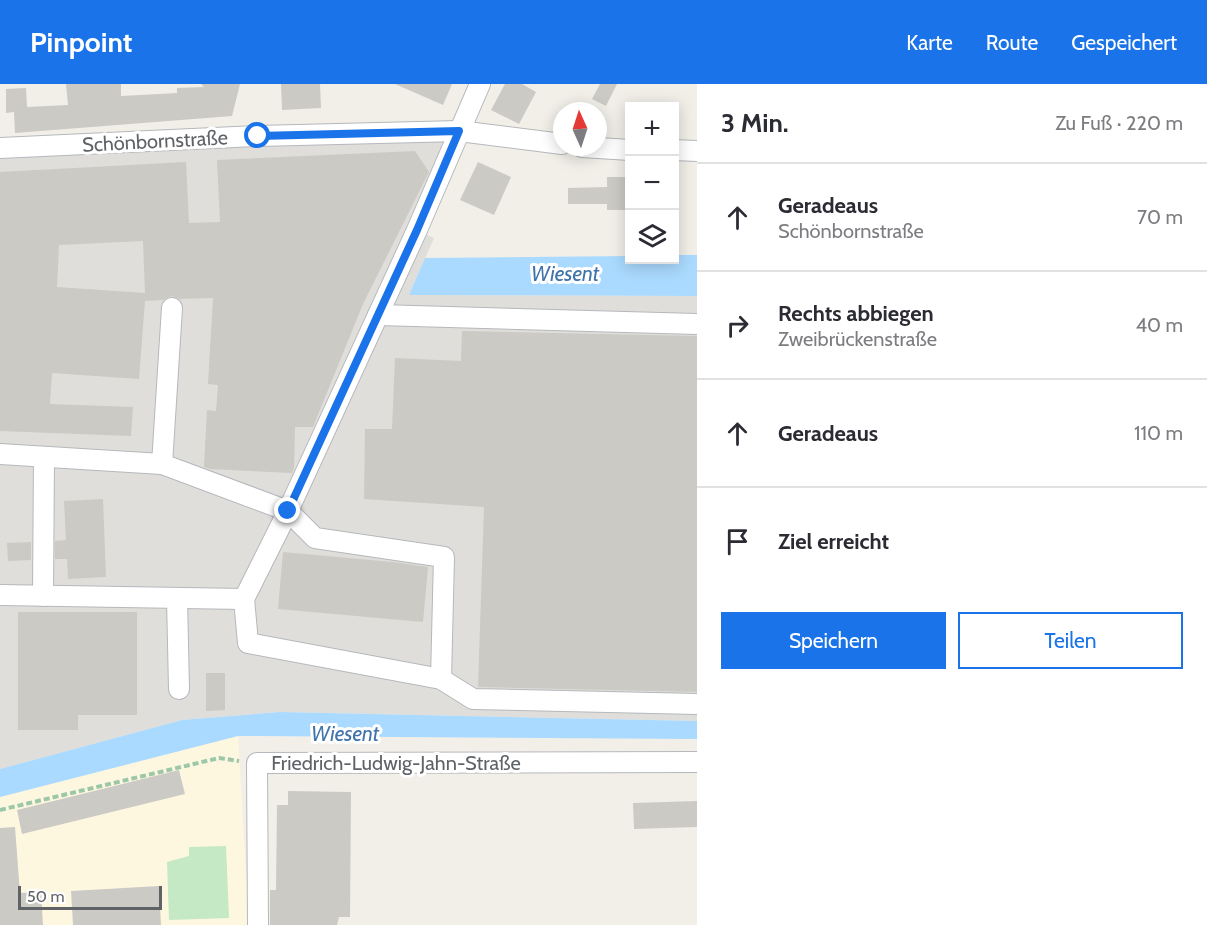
<!DOCTYPE html>
<html lang="de">
<meta charset="utf-8">
<style>
:root{--surface:#fff;--page:#f7f7f7;--text:#2b2b33;--muted:#7c7c81;--line:#e1e1e2;--accent:#1a73e8}
body{margin:0;font-family:Cabin,sans-serif;background:var(--page);color:var(--text)}
.controls{position:absolute;right:18px;top:18px;display:grid;overflow:hidden;border-radius:0px;box-shadow:0 3px 15px #0003}
.controls button{width:54px;height:54px;display:grid;place-items:center;padding:0;border:0;border-bottom:2px solid var(--line);background:var(--surface);color:var(--text);font:30px sans-serif}
.compass{position:absolute;left:553px;top:18px;width:54px;height:54px;border-radius:50%;background:var(--surface);box-shadow:0 3px 15px #0003;rotate:357deg}
.scale{position:absolute;left:18px;bottom:15px;width:144px;box-sizing:border-box;padding-left:6px;border:3px solid #5f6368;border-top:0;font-size:16px;line-height:21px;white-space:nowrap;color:#5f6368;-webkit-text-stroke:4px #fff;paint-order:stroke}
.stop{position:absolute;width:18px;height:18px;margin:-14px;border:4px solid #1a73e8;border-radius:50%;background:#fff}
.stop.end{background:#1a73e8;border-color:#fff;box-shadow:0 2px 6px #0008}
.list{margin:0;padding:0;list-style:none}
h2{display:flex;justify-content:space-between;align-items:center;height:78px;margin:0;padding:0 24px;font-size:26px}
h2 small{font-size:20px;font-weight:400;color:var(--muted)}
.list li{display:grid;grid-template-columns:39px 1fr auto;gap:18px;align-items:center;box-sizing:border-box;height:108px;padding:0 24px;border-top:2px solid var(--line)}
.list b{display:block;font-size:22px;white-space:nowrap}
.list p{margin:0;font-size:20px;white-space:nowrap;color:var(--muted)}
.list em{font-size:20px;font-style:normal;color:var(--muted)}
.actions{display:flex;gap:12px;padding:18px 24px}
.actions a{flex:1;padding:14px 0;border:2px solid var(--accent);border-radius:0px;text-align:center;font-size:21px;color:var(--accent)}
.actions .main{background:var(--accent);color:#fff}
.icon{flex:none;width:33px;height:33px;fill:none;stroke:currentColor;stroke-width:2;stroke-linecap:round;stroke-linejoin:round}
.map{position:relative;flex:none;width:697px;height:841px;overflow:hidden}
header{display:flex;align-items:center;gap:36px;box-sizing:border-box;height:84px;padding:0 30px;background:var(--accent);color:#fff}
header strong{font-size:28px}
nav{display:flex;gap:33px;margin-inline-start:auto;font-size:21px}
main{display:flex}
aside{flex:1;background:var(--surface)}
.map>svg:first-child{display:block}
.commercial{fill:#fef7e0}
.industrial{fill:#e0deda}
.green{fill:#c5e8c5}
.water{fill:#aadaff}
.building{fill:#cccac5;fill-rule:evenodd}
.lines{fill:none;stroke-linecap:round;stroke-linejoin:round}
.minor-casing{stroke:#b5b8bc;stroke-width:22}
.path{stroke:#9cc7a9;stroke-width:4;stroke-dasharray:6 3;stroke-linecap:butt}
.minor{stroke:#fff;stroke-width:20}
.route{stroke:#1a73e8;stroke-width:8}
.labels{text-anchor:middle;dominant-baseline:central;stroke-width:6;stroke-linejoin:round;paint-order:stroke}
.street-label{font-size:20px;fill:#5f6368;stroke:#fff}
.water-label{font-size:21px;font-style:italic;fill:#4174aa;stroke:#fff}
</style>
<header>
<strong>Pinpoint</strong>
<nav><a>Karte</a><a>Route</a><a>Gespeichert</a></nav>
</header>
<main>
<div class="map">
<svg width="697" height="841" viewBox="0 0 697 841">
<rect width="100%" height="100%" fill="#f1efe8"/>
<polygon class="commercial" points="238,652 249,841 0,841 0,713"/>
<polygon class="industrial" points="447,54 407,142 434,154 409,211 697,212 697,637 280,628 182,636 0,685 0,74"/>
<polygon class="green" points="226,762 229,834 169,836 167,778 189,772 189,763"/>
<g class="water">
<polygon points="675,171 697,171 697,212 409,211 425,174 629,172 630,176 674,176"/>
<polygon points="280,628 697,637 697,655 238,652 0,713 0,685 182,636"/>
</g>
<g class="building">
<polygon points="66,0 121,0 121,12 177,9 177,4 204,3 201,0 240,0 232,32 15,49 14,28 6,29 6,5 26,4 27,23 68,21"/>
<polygon points="281,0 320,0 321,24 282,26"/>
<polygon points="395,0 452,0 443,21"/>
<polygon points="505,0 522,0 536,8 519,40 491,26"/>
<polygon points="600,0 617,0 606,22 592,15"/>
<path d="M 415,67 L 429,88 L 363,220 L 313,343 L 295,343 L 294,384 L 292,389 L 210,385 L 204,383 L 207,326 L 216,327 L 218,301 L 208,300 L 213,214 L 180,215 L 172,212 L 163,216 L 145,217 L 139,295 L 52,289 L 50,320 L 133,323 L 131,352 L 0,347 L 0,88 L 186,78 L 189,139 L 220,138 L 217,76 ZM 143,157 L 145,209 L 57,203 L 59,161 Z"/>
<polygon points="478,78 511,93 494,131 460,116"/>
<polygon points="607,93 630,93 630,126 607,126 607,120 568,120 568,104 607,103"/>
<polygon points="462,247 697,252 697,608 478,603 484,423 364,415 365,345 392,345 395,274 461,277"/>
<polygon points="103,415 106,493 68,495 67,475 55,475 55,457 66,456 64,417"/>
<polygon points="31,458 31,476 8,477 7,459"/>
<polygon points="283,468 393,478 428,483 423,538 278,525"/>
<polygon points="18,528 137,528 137,631 78,631 78,646 18,646"/>
<polygon points="206,589 225,589 225,626 206,627"/>
<polygon points="179,686 185,710 22,750 17,726"/>
<polygon points="288,707 351,708 350,833 339,833 337,841 270,841 270,806 276,806 277,721 288,721"/>
<polygon points="697,717 697,743 634,745 633,719"/>
<polygon points="15,743 20,809 41,808 43,841 0,841 0,744"/>
<polygon points="159,802 161,841 73,841 71,807"/>
</g>
<g class="lines">
<defs>
<g id="minor">
<polyline points="582,63 630,66"/>
<polyline points="0,64 258,52 459,47 562,60"/>
<polyline points="674,66 697,67"/>
<polyline points="378,231 697,240"/>
<polyline points="0,370 162,380 288,427 417,146 480,0"/>
<polyline points="162,380 172,224"/>
<polyline points="0,511 244,515 288,427 315,454 444,473 441,595"/>
<polyline points="43,512 44,373"/>
<polyline points="177,514 179,605"/>
<polyline points="244,515 248,559 441,595 473,615 697,620"/>
<polyline points="258,841 257,679 697,678"/>
</g>
</defs>
<use href="#minor" class="minor-casing"/>
<polyline class="path" points="0,726 219,674 239,677"/>
<use href="#minor" class="minor"/>
</g>
<g class="lines">
<polyline class="route" points="258,52 459,47 417,146 288,427"/>
</g>
<g class="labels">
<g class="street-label">
<text transform="translate(155 57) rotate(-3)">Schönbornstraße</text>
<text x="396" y="679">Friedrich-Ludwig-Jahn-Straße</text>
</g>
<g class="water-label">
<text x="565" y="189">Wiesent</text>
<text x="345" y="649">Wiesent</text>
</g>
</g>
</svg>
<div class="controls">
<button>+</button>
<button>−</button>
<button><svg class="icon" aria-label="layers" viewBox="0 0 24 24"><path d="M12 4l9 5-9 5-9-5zM3 14l9 5 9-5"/></svg></button>
</div>
<svg class="compass" viewBox="-18 -18 36 36"><path d="M0-13l5 13h-10z" fill="#e53935"/><path d="M0 13l5-13h-10z" fill="#7c7c81"/></svg>
<div class="scale">50 m</div>
<div class="stop" style="left:258px;top:52px"></div>
<div class="stop end" style="left:288px;top:427px"></div>
</div>
<aside>
<h2>3 Min.<small>Zu Fuß · 220 m</small></h2>
<ul class="list">
<li><svg class="icon" aria-label="ahead" viewBox="0 0 24 24"><path d="M12 20V5M6 11l6-6 6 6"/></svg><div><b>Geradeaus</b><p>Schönbornstraße</p></div><em>70 m</em></li>
<li><svg class="icon" aria-label="right" viewBox="0 0 24 24"><path d="M7 20v-9h11M14 6l5 5-5 5"/></svg><div><b>Rechts abbiegen</b><p>Zweibrückenstraße</p></div><em>40 m</em></li>
<li><svg class="icon" aria-label="ahead" viewBox="0 0 24 24"><path d="M12 20V5M6 11l6-6 6 6"/></svg><div><b>Geradeaus</b></div><em>110 m</em></li>
<li><svg class="icon" aria-label="arrive" viewBox="0 0 24 24"><path d="M6 21V4h12l-3 4 3 4H6"/></svg><div><b>Ziel erreicht</b></div></li>
</ul>
<div class="actions"><a class="main">Speichern</a><a>Teilen</a></div>
</aside>
</main>
